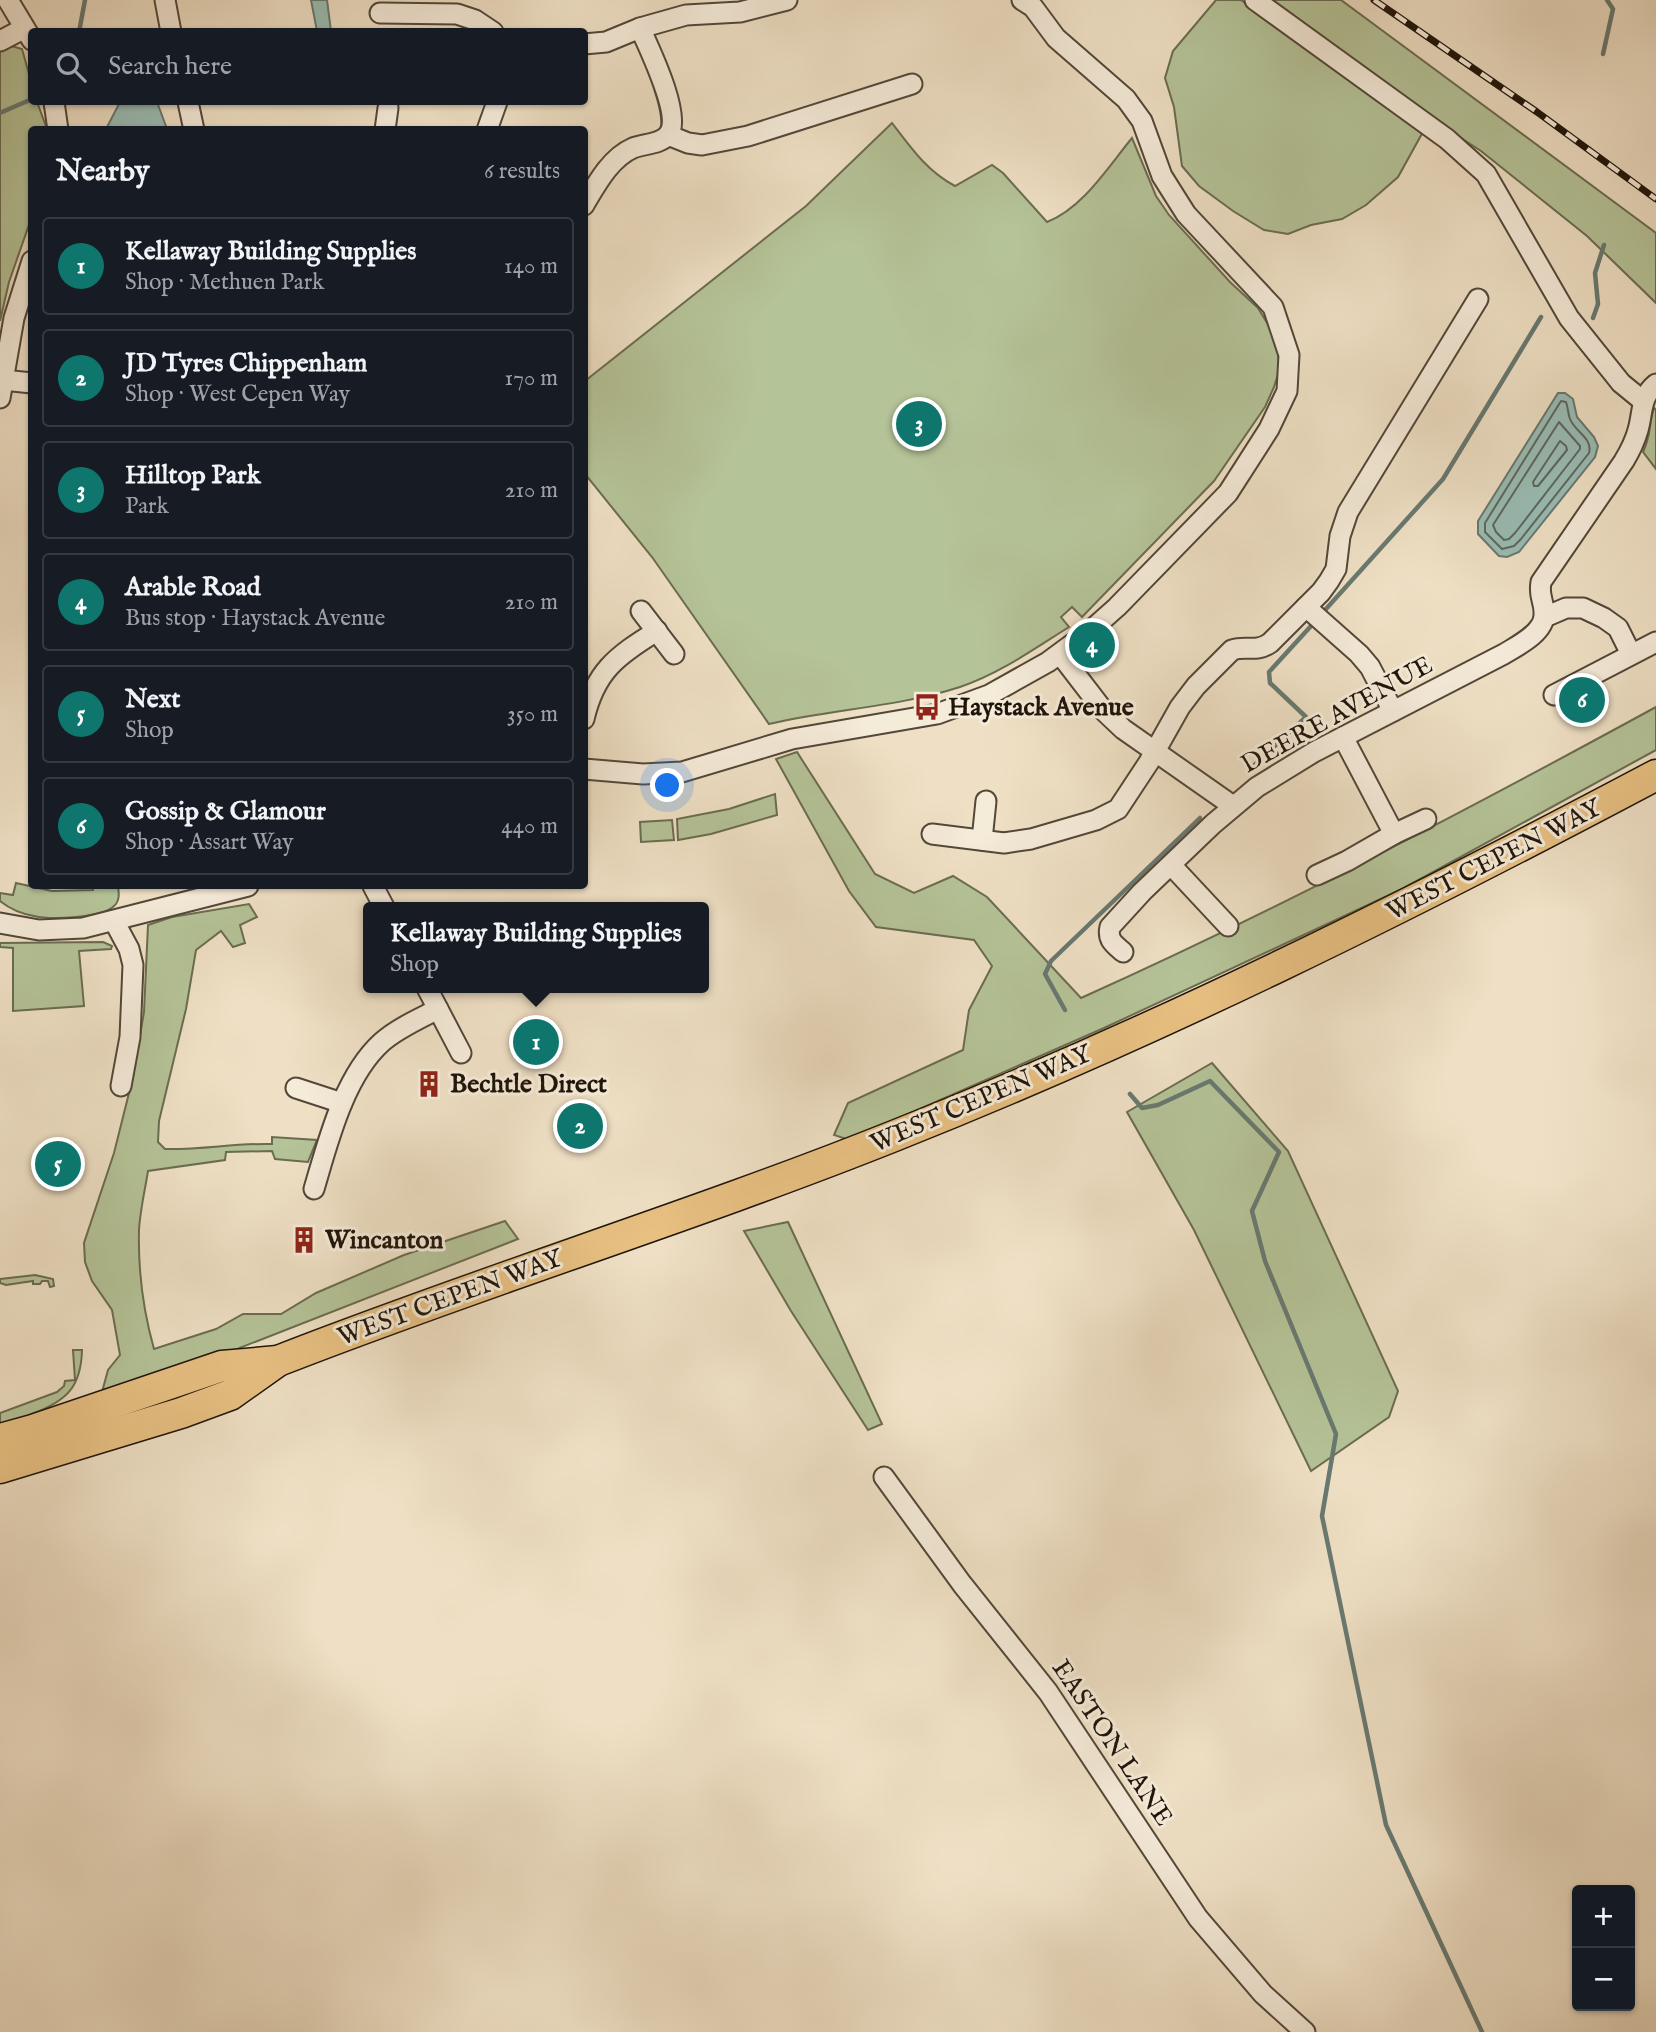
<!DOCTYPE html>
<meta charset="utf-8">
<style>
:root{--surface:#171b24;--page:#242831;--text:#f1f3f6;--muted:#9ea1a6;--line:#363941;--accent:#0f766e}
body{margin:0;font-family:"IM FELL English",serif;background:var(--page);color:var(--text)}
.controls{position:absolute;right:21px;bottom:21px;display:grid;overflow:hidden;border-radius:7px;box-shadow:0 2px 5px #0004}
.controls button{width:63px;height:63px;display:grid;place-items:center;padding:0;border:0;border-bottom:2px solid var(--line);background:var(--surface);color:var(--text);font:35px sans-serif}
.you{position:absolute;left:668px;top:786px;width:24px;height:24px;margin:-18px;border:5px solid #fff;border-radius:50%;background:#1a73e8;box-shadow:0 0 0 10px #1a73e833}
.badge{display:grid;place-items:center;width:46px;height:46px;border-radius:50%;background:var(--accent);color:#fff;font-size:23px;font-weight:700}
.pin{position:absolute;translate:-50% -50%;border:4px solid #fff;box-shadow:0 2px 7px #0006}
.popup{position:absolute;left:363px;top:902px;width:346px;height:91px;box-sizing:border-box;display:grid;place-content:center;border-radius:7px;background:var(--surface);filter:drop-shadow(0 2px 5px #0005);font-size:23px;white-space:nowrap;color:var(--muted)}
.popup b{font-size:26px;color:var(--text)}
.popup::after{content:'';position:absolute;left:50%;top:100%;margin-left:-14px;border:14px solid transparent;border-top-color:var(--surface)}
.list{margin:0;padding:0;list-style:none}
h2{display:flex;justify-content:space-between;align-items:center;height:91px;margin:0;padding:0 28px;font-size:30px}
h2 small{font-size:23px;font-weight:400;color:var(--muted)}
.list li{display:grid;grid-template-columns:46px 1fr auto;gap:21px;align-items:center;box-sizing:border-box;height:98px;margin:0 14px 14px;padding:0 14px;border:2px solid var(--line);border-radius:7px}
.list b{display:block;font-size:26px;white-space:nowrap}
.list p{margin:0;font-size:23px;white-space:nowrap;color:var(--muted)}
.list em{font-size:23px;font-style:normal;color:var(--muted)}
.icon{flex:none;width:38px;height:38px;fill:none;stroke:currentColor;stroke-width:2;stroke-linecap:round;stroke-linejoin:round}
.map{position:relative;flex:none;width:1656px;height:2032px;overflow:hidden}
.search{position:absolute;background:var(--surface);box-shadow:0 2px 5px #0004;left:28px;top:28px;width:560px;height:77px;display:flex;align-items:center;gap:18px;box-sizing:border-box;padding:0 24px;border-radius:7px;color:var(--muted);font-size:26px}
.panel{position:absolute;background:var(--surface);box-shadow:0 2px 5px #0004;left:28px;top:126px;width:560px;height:763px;border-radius:7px}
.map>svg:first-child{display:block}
.green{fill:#b5c398;stroke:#6a6c51;stroke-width:2}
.water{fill:#9abdb5;stroke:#687971;stroke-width:2}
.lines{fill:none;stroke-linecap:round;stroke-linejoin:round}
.shore{stroke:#5c6860;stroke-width:2}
.stream{stroke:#687971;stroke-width:4.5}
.minor-casing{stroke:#524739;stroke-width:23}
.highway-casing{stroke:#1e140a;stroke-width:33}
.minor{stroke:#f5ebd9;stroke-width:19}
.highway{stroke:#e8c082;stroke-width:30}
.rail-casing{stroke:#1e140a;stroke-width:7}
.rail{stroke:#f5ebd9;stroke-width:4.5;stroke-dasharray:13;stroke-linecap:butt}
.labels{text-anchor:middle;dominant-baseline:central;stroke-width:6;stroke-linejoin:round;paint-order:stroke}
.poi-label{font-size:26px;font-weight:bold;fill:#1e140a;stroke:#f5ebd9;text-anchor:start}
.street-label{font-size:26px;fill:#1e140a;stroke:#f5ebd9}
</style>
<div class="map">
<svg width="1656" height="2032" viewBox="0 0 1656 2032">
<rect width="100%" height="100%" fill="#efe0c5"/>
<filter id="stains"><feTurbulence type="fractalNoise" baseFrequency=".00286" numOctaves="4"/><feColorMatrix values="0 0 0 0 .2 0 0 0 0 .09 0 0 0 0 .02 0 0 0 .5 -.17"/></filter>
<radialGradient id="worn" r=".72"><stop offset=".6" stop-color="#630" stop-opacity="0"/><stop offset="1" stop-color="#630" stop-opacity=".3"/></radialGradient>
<g class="green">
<polygon points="1216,0 1241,0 1424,130 1398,177 1366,205 1342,219 1311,225 1288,234 1264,230 1233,211 1199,186 1182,166 1174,107 1165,78 1173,51"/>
<polygon points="1264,0 1341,0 1656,233 1656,303 1587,236 1481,151 1430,118"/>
<polygon points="8,45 22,49 31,81 32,102 37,102 47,129 32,130 31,219 9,282 0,321 0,48"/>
<path d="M 892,123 C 911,148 927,171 955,186 L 992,165 L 1003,173 L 1047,222 C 1083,208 1108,167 1132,138 L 1156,196 L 1169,215 L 1230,282 L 1258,308 L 1269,326 L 1278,350 L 1279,371 L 1274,387 L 1265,407 L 1214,481 L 1082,617 L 1072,607 L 1061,617 L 1069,627 C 1034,649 999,674 960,687 C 898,707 832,709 769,724 L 652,557 L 585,474 L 585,381 L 806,206 Z"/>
<path d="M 1654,408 L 1656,410 L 1656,469 L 1643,452 C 1652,433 1648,425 1654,408 Z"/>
<path d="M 1656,707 L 1656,750 L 1402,889 L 1104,1028 L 849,1140 L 834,1135 L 848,1103 L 963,1050 L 969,1010 L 992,966 L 974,940 L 876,927 L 849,891 L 776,759 L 797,752 L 875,874 L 914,893 L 953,876 L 987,897 L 1081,998 C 1277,910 1467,810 1656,707 Z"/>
<polygon points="775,794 777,815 711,834 678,840 677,819 729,809"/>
<polygon points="672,820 674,840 641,842 640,822"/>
<path d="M 16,883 L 52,891 L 93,890 L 93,886 L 109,886 L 110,888 L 118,886 C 119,893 120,901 114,906 C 102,918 51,920 34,916 C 22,914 10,909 0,901 L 0,893 L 13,895 Z"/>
<path d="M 249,904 L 257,917 L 240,925 L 245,943 L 233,947 L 221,931 L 196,950 L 186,1009 L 159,1121 L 158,1142 L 165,1149 C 201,1150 236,1143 272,1144 L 272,1137 L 317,1140 L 308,1162 L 275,1159 L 272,1151 L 226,1152 L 225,1160 L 148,1171 C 145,1190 140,1211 139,1230 C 138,1271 143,1310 154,1349 L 216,1329 L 243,1314 L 281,1314 L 316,1293 L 404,1255 L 505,1221 L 518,1239 L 99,1403 L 108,1370 L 120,1355 L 112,1310 L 92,1281 L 85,1262 L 84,1243 L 114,1153 L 133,1077 L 144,1012 L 148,925 L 172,917 Z"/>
<polygon points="103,942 112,946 111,949 79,951 84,1006 13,1011 13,948 0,947 0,943"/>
<polygon points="1212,1063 1288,1151 1398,1391 1389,1417 1311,1471 1194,1230 1127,1112"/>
<polygon points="788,1222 882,1424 868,1430 791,1311 744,1231"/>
<polygon points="35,1275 53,1279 54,1286 50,1287 48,1281 42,1281 40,1284 33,1284 33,1281 6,1285 0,1283 0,1279"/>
<path d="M 73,1350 L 82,1350 C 81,1388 66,1401 32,1414 C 21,1419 11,1423 0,1425 L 0,1413 L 57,1392 L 64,1386 L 65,1381 L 75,1380 Z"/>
</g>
<g class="water">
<polygon points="311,0 327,0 331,31 317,31"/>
<polygon points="120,102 157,102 167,129 106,129"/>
<polygon points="1558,393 1565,393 1573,399 1577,417 1594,437 1598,446 1595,457 1519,552 1507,557 1499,556 1478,534 1478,521"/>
</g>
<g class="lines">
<g class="shore">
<path d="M 1561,401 L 1566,402 C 1568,407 1568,414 1570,419 C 1575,432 1593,438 1589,453 L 1521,539 L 1514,546 L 1502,549 L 1485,532 L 1485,523 Z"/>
<polygon points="1559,422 1580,446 1580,449 1515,533 1509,539 1504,540 1496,532 1493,525"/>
<polygon points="1560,441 1566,446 1567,450 1538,486 1534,486 1533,482"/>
</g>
<g class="stream">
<polyline points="79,32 85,0"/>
<polyline points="1603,54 1613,9 1607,0"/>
<polyline points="0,113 32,99"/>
<polyline points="1593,318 1598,304 1595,273 1604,245"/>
<polyline points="1326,609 1443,479 1541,317"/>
<polyline points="1248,771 1306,717 1270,683 1269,672 1311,626"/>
<polyline points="1065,1010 1045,974 1051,961 1200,818"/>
<polyline points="1130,1094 1142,1108 1158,1105 1210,1081 1279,1152 1252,1211 1265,1261 1336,1434 1322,1516 1386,1825 1482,2032"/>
</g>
<defs>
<g id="minor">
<polyline points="8,0 32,40"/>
<polyline points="165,0 171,32"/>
<polyline points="1255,0 1447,139 1486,174 1569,318 1621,383 1643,401"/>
<polyline points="380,13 457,14 475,20 493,32"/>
<polyline points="0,41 23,29"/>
<polyline points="584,44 606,42 640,28 686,15 740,12 787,0"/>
<polyline points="54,102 58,130"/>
<polyline points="188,102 194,130"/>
<polyline points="385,130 388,108"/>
<polyline points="487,130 497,102"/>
<polyline points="668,135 688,143 702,145 748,136 912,84"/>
<path d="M 584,205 C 596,185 610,158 633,148 C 643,144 661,144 668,135 C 683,118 649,48 640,28"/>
<polyline points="3,380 32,383"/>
<polyline points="0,398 14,318 32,261"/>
<polyline points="1306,607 1359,654 1370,667 1393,711"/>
<polyline points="641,611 674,654"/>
<polyline points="1545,617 1566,608 1583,608 1604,618 1618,628 1631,654"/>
<polyline points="1060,654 1103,710 1123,729 1233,806"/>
<polyline points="1554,695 1656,642"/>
<path d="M 584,719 C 595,672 616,656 657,631"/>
<polyline points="584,769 643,774 682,772 792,739 937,714 989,695 1048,662 1090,631 1117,607 1228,493 1269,429 1287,391 1289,355 1273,307 1186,214 1162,176 1142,121 1126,99 1056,38 1033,7 1022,0"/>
<path d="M 932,834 L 1004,843 L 1031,839 L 1096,820 L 1118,809 L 1149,762 L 1180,707 L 1196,686 L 1232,650 C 1247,645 1255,653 1270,643 L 1321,592 L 1329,581 L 1336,569 L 1340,536 L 1348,512 L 1478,299"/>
<polyline points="1394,834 1426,819"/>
<polyline points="982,840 986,801"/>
<polyline points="1172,866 1228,926"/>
<polyline points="1317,875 1347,861 1394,834 1343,737"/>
<polyline points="373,886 384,907"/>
<polyline points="114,921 129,949 133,965 130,1037 121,1086"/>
<polyline points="0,923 39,930 83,928 248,886"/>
<path d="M 1123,952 C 1114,944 1107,940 1110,927 L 1142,892 L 1213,824 L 1257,787 L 1314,752 L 1504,654 C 1517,646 1544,633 1544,615 C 1545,601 1538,598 1541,582 L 1624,461 C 1630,451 1635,441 1638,430 C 1643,413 1640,397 1656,384"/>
<polyline points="427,988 461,1053"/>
<polyline points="296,1088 342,1103"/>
<path d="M 314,1189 C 328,1142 344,1076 382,1042 C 398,1028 419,1019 438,1009"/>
<polyline points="884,1477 962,1584 1048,1692 1198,1918 1263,1994 1305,2032"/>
</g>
<g id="highway">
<polyline points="0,1439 33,1430 222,1366 278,1361"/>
<path d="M 0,1468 L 181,1413 L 230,1395 L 278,1361 C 482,1281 691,1217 894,1136 C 1156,1032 1407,907 1656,775"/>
</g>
</defs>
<use href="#minor" class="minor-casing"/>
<use href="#highway" class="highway-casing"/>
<use href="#minor" class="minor"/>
<use href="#highway" class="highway"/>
<defs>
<polyline id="rail" points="1374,0 1537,112 1656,199"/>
</defs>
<use href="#rail" class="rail-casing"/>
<use href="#rail" class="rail"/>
</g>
<defs>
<symbol id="bus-bare" viewBox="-9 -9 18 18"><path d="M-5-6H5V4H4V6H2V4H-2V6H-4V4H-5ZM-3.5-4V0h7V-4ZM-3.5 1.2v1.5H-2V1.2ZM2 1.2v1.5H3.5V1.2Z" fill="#8f2418" stroke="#f5ebd9" stroke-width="2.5" paint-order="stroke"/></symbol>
<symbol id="building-bare" viewBox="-9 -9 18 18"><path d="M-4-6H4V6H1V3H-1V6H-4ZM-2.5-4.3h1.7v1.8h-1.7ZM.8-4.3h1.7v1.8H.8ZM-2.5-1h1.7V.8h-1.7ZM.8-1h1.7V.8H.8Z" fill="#8f2418" stroke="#f5ebd9" stroke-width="2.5" paint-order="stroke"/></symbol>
</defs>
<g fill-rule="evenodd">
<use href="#bus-bare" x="908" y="688" width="38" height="38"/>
<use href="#building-bare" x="410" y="1065" width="38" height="38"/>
<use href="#building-bare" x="285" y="1221" width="38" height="38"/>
</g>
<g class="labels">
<g class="poi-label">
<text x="948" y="707">Haystack Avenue</text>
<text x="450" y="1084">Bechtle Direct</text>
<text x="325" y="1240">Wincanton</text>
</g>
<g class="street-label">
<text transform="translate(1337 715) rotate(-29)">DEERE AVENUE</text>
<text transform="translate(1494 860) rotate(-27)">WEST CEPEN WAY</text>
<text transform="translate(981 1099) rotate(-23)">WEST CEPEN WAY</text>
<text transform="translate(450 1298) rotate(-20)">WEST CEPEN WAY</text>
<text transform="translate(1112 1743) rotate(56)">EASTON LANE</text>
</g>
</g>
<rect width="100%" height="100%" filter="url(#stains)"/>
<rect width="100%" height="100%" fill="url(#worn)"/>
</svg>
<div class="controls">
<button>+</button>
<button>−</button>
</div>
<div class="you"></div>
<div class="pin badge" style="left:536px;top:1042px">1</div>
<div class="popup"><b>Kellaway Building Supplies</b>Shop</div>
<div class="pin badge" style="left:580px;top:1126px">2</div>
<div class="pin badge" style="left:919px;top:424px">3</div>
<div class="pin badge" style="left:1092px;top:645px">4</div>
<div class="pin badge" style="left:58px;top:1164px">5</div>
<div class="pin badge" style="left:1582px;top:700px">6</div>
<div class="search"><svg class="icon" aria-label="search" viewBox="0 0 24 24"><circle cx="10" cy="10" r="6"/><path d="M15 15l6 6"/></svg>Search here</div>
<section class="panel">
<h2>Nearby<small>6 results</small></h2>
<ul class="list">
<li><span class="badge">1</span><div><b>Kellaway Building Supplies</b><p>Shop · Methuen Park</p></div><em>140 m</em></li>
<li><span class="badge">2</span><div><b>JD Tyres Chippenham</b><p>Shop · West Cepen Way</p></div><em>170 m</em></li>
<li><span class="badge">3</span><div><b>Hilltop Park</b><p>Park</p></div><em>210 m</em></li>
<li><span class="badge">4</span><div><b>Arable Road</b><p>Bus stop · Haystack Avenue</p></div><em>210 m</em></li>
<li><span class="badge">5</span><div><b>Next</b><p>Shop</p></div><em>350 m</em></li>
<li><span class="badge">6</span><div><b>Gossip &amp; Glamour</b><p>Shop · Assart Way</p></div><em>440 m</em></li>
</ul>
</section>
</div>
